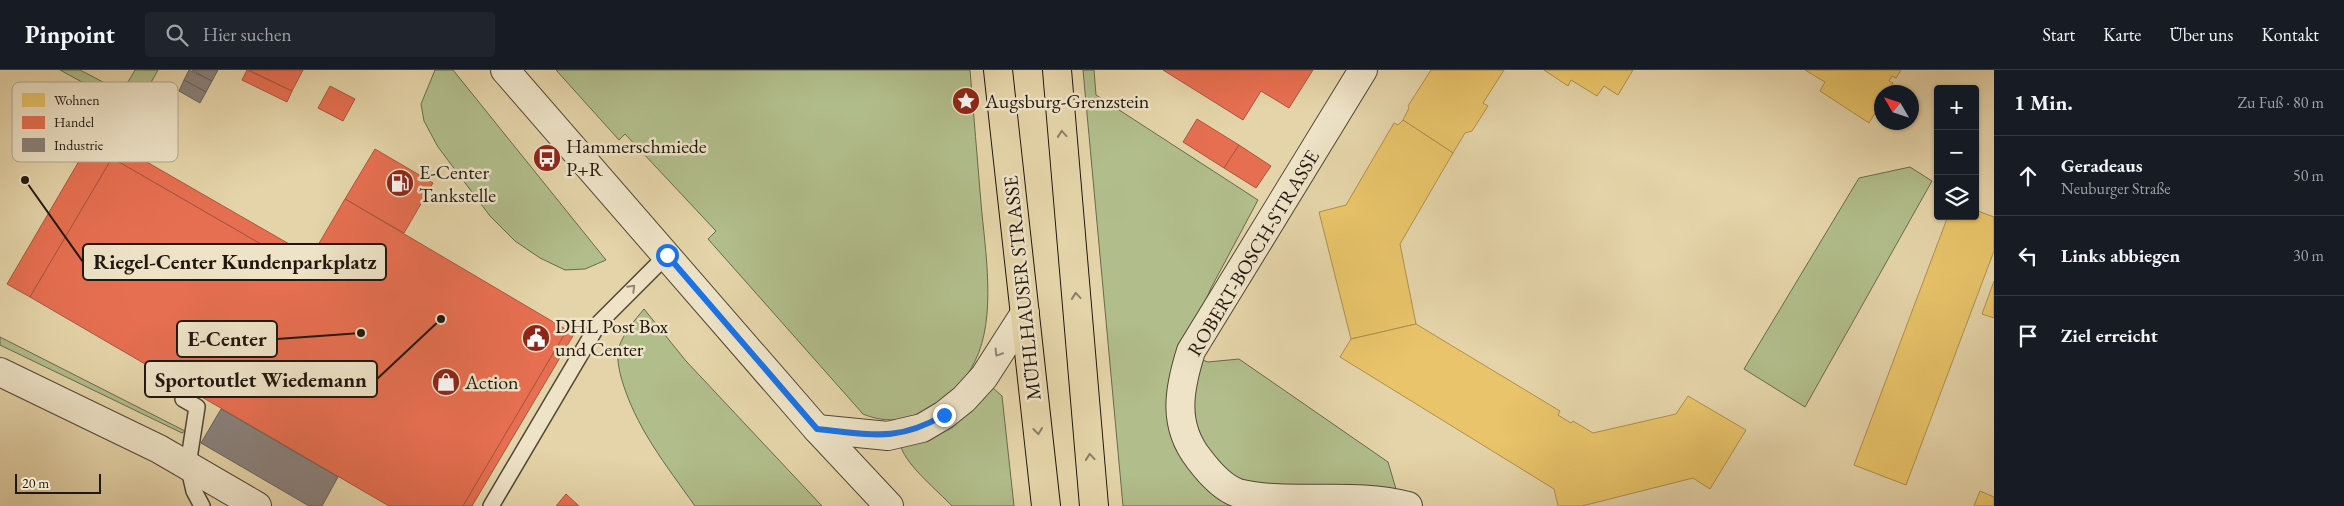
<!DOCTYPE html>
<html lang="de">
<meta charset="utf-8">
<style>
:root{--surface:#171b24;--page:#20242c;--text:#f1f3f6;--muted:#9ea1a6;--line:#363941}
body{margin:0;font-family:"EB Garamond",serif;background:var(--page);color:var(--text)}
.controls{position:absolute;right:15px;top:15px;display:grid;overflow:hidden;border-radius:5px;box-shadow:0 1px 4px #0004}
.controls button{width:45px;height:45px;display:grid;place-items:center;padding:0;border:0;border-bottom:1px solid var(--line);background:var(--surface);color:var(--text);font:25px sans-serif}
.compass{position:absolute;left:1874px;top:15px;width:45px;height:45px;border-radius:50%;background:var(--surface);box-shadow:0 1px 4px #0004;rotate:309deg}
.scale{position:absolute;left:15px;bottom:12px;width:86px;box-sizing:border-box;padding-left:5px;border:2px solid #20180f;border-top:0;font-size:14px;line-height:18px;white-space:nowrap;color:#20180f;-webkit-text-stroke:4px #eee3c7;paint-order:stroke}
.stop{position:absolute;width:15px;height:15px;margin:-11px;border:4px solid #1a73e8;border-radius:50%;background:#fff}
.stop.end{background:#1a73e8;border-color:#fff;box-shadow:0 1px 5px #0008}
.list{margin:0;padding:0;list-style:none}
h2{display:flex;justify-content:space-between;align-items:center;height:65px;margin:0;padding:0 20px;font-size:21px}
h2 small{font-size:16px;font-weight:400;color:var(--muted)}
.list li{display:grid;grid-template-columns:32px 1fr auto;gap:15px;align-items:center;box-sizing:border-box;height:80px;padding:0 20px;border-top:1px solid var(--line)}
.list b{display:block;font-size:19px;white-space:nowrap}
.list p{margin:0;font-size:16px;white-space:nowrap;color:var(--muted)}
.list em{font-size:16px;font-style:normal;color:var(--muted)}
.icon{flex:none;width:28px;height:28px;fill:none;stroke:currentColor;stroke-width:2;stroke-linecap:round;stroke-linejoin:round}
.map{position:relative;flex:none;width:1994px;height:436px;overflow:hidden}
header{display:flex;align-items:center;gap:30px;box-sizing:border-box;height:70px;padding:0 25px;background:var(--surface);border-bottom:1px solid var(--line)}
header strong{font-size:24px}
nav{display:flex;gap:28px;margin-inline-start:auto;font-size:18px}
.search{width:350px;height:45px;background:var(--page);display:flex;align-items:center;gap:12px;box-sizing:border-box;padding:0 18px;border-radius:5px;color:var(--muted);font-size:19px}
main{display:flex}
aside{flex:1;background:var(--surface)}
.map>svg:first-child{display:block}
.green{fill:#b1bd8b;stroke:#686a4d}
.homes{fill:#e9c46a;stroke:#ad904f}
.shops{fill:#e76f51;stroke:#ab553d}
.industry{fill:#8a817c;stroke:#6a625b}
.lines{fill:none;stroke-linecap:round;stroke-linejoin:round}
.service-casing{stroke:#514736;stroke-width:18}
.minor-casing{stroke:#514736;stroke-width:30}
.tertiary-casing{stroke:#514736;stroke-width:30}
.primary-casing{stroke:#20180f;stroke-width:30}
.service{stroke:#eee3c7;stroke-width:15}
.minor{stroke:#eee3c7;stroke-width:28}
.tertiary{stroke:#eee3c7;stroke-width:28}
.primary{stroke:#e5d4a9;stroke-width:28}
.oneway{stroke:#8c7f64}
.oneway2{stroke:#918874}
.route{stroke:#1a73e8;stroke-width:6}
.labels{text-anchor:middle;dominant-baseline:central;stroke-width:5;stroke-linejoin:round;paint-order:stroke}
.poi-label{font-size:20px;fill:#20180f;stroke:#eee3c7;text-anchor:start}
.street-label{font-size:20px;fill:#20180f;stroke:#eee3c7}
.key{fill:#eee3c7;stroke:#b0a690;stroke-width:1}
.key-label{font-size:14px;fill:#20180f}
.leader{fill:none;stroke:#20180f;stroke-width:2}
.callout-dot{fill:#20180f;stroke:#eee3c7;stroke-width:2}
.callout{fill:#eee3c7;stroke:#20180f;stroke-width:2}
.callout-label{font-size:21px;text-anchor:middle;font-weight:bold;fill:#20180f}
</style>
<header>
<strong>Pinpoint</strong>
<div class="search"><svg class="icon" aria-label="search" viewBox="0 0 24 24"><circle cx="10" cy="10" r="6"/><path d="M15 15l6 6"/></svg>Hier suchen</div>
<nav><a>Start</a><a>Karte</a><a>Über uns</a><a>Kontakt</a></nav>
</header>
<main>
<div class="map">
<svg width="1994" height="436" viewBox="0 0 1994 436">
<rect width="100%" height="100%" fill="#e5d4a9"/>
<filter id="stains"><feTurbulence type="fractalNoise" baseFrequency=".004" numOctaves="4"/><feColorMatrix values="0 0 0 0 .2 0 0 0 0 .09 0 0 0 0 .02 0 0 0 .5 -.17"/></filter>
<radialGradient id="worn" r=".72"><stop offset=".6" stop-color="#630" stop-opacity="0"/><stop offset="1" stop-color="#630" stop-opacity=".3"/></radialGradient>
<g class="green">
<polygon points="60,0 80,0 122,22 135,0 158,0 135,41"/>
<polygon points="435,0 453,0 606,190 585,199 565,200 540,188 515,171 490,146 438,77 424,51 421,34"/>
<path d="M 556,0 L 970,0 C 974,44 977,89 981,133 C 985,180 997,247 975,291 C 966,311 951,323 934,336 C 914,351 886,354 863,344 L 708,169 L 716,161 L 625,64 L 619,70 Z"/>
<polygon points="1083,0 1094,0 1096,25 1258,130 1211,218 1183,283 1208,292 1239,289 1388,392 1401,436 1123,436"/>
<polygon points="1910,97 1932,111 1805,337 1744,299 1859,108"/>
<path d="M 644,239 L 686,291 L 822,436 L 695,436 C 666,395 635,357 621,307 C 619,299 616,285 619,277 C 624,262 635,250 644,239 Z"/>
<polygon points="0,267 185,361 182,363 0,275"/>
<path d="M 987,318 L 993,318 L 1002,326 L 1014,436 L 952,436 C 938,421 907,396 901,377 Z"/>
</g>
<g class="homes">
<polygon points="1431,0 1504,0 1483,33 1488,36 1472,61 1465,63 1453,83 1403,50 1409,38 1408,36"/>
<polygon points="1544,0 1633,0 1618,25 1604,16 1597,26 1571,10 1568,16"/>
<polygon points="1805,0 1901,0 1896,8 1892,6 1889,11 1893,13 1888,22 1882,22 1882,32 1869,53 1820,21 1825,12"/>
<polygon points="1403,50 1453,83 1400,174 1416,254 1351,269 1319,142 1346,135 1394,53 1398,55"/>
<polygon points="1975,140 1994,147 1994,181 1906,415 1854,395 1948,146 1975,146"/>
<polygon points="1994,211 1994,248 1982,244"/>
<polygon points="1416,254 1560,341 1558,345 1571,353 1573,351 1593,363 1676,344 1688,326 1746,360 1710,419 1693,408 1582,436 1558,436 1554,419 1340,287 1351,269"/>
<polygon points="1980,421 1994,427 1994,436 1974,436"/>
</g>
<g class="shops">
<polygon points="247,0 292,21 287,32 242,10"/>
<polygon points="249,0 303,0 292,21"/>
<polygon points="1163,0 1313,0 1289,38 1261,21 1243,50"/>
<polygon points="330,16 355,29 343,51 318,38"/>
<polygon points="1197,49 1239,75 1224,98 1183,72"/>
<polygon points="89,74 112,88 30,227 7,214"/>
<polygon points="1239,75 1271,96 1256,118 1224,98"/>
<polygon points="119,76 310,186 304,199 112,88"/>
<polygon points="375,79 433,113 404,163 345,129"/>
<polygon points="112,88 304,199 345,129 567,260 463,436 389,436 30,227"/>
<polygon points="567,260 574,264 472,436 463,436"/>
<polygon points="566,424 579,436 556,436"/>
</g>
<g class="industry">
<polygon points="189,0 212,11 206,22 184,10"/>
<polygon points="192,0 218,0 212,11"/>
<polygon points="184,10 206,22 200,33 179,21"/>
<polygon points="221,339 338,407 322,436 309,436 201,373"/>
</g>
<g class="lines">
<defs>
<g id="service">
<polyline points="183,329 197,337 188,395 194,421 202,436"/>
<polyline points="491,436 599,253 667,185"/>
</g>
<g id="minor">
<path d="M 1363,0 L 1191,281 C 1179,319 1172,355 1199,389 C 1208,401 1223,418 1238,423 C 1293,436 1352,421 1408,436"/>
<polyline points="0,302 159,379 257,436"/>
</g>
<g id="tertiary">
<polyline points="505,0 817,359 889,436"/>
<polyline points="817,359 888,366 922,358 944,345 964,329 984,307 1025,243"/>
</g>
<g id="primary">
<polyline points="998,0 1046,436"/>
<polyline points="1057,0 1094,436"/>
</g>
</defs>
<use href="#service" class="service-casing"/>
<use href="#minor" class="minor-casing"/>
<use href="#tertiary" class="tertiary-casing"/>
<use href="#primary" class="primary-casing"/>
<use href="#service" class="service"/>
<use href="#minor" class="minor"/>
<use href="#tertiary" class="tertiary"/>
<use href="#primary" class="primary"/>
</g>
<defs><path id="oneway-chevron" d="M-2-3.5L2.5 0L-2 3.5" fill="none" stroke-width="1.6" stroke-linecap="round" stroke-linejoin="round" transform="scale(1.25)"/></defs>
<g class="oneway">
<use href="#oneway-chevron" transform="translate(1062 64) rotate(-95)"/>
<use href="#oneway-chevron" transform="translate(1076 226) rotate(-95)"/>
<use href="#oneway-chevron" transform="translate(1038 361) rotate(84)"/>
<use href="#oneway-chevron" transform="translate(1090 387) rotate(-95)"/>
</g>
<g class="oneway2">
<use href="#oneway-chevron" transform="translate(632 218) rotate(-45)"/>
<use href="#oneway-chevron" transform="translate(998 283) rotate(122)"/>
</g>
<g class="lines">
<path class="route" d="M 667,185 L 817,359 C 870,364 896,373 944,345"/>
</g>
<defs>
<symbol id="sight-disc" viewBox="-11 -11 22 22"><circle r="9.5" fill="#8f2418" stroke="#eee3c7"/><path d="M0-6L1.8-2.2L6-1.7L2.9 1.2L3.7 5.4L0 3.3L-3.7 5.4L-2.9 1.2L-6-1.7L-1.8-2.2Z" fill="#fff"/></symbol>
<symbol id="bus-disc" viewBox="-11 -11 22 22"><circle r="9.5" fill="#8f2418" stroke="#eee3c7"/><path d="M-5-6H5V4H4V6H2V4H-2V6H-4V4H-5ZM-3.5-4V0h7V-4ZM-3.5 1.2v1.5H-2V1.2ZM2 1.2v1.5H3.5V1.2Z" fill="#fff"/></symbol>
<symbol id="fuel-disc" viewBox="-11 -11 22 22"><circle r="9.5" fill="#8f2418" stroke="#eee3c7"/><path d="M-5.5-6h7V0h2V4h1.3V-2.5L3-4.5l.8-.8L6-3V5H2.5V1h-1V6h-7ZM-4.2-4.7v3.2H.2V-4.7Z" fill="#fff"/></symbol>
<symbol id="civic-disc" viewBox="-11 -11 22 22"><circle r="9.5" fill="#8f2418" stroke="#eee3c7"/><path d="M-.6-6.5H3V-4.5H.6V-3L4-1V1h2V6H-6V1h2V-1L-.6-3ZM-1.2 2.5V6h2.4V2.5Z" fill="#fff"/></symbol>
<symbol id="shop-disc" viewBox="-11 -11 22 22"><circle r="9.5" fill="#8f2418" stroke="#eee3c7"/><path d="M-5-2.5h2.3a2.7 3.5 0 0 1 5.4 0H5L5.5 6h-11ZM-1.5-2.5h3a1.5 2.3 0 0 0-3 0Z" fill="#fff"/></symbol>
</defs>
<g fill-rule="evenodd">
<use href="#sight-disc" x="950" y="15" width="32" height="32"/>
<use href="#bus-disc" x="531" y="72" width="32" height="32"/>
<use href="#fuel-disc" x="384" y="97" width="32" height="32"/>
<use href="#civic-disc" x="520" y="252" width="32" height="32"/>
<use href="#shop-disc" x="430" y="296" width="32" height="32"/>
</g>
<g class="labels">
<g class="poi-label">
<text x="985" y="31">Augsburg-Grenzstein</text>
<text x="566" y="76">Hammerschmiede<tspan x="566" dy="23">P+R</tspan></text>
<text x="419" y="102">E-Center<tspan x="419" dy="23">Tankstelle</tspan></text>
<text x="555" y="256">DHL Post Box<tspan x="555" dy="23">und Center</tspan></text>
<text x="465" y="312">Action</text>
</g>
<g class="street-label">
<text transform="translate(1253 183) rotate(-59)">ROBERT-BOSCH-STRASSE</text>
<text transform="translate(1022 218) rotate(-96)">MÜHLHAUSER STRASSE</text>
</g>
</g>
<rect x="12" y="12" width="166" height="80" rx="8" class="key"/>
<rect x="22" y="23" width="23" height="14" fill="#e9c46a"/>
<rect x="22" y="46" width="23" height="13" fill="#e76f51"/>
<rect x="22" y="68" width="23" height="14" fill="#8a817c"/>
<g class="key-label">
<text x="54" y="35">Wohnen</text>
<text x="54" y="57">Handel</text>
<text x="54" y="80">Industrie</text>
</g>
<path class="leader" d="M25 110L83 192M361 263L277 269M441 249L377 309"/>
<g class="callout-dot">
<circle cx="25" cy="110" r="5"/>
<circle cx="361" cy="263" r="5"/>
<circle cx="441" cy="249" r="5"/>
</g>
<g class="callout">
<rect x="83" y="174" width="303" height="36" rx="5"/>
<rect x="177" y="251" width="100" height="36" rx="5"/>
<rect x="145" y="291" width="232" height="36" rx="5"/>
</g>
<g class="callout-label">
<text x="235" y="199">Riegel-Center Kundenparkplatz</text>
<text x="227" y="276">E-Center</text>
<text x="261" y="317">Sportoutlet Wiedemann</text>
</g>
<rect width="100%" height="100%" filter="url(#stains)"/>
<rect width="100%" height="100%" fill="url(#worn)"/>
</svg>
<div class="controls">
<button>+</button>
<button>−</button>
<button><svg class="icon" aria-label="layers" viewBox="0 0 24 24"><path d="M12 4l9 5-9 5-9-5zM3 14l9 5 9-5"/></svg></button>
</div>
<svg class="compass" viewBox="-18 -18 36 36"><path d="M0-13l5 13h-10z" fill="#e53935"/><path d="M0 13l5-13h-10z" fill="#9ea1a6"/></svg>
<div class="scale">20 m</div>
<div class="stop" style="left:667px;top:185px"></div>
<div class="stop end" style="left:944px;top:345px"></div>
</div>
<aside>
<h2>1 Min.<small>Zu Fuß · 80 m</small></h2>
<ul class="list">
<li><svg class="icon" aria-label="ahead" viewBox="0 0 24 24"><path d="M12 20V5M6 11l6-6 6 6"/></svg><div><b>Geradeaus</b><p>Neuburger Straße</p></div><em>50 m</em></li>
<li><svg class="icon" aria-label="left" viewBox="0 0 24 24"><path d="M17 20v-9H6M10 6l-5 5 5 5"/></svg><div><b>Links abbiegen</b></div><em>30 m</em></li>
<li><svg class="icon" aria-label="arrive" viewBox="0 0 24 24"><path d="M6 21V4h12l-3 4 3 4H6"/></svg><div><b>Ziel erreicht</b></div></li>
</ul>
</aside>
</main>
